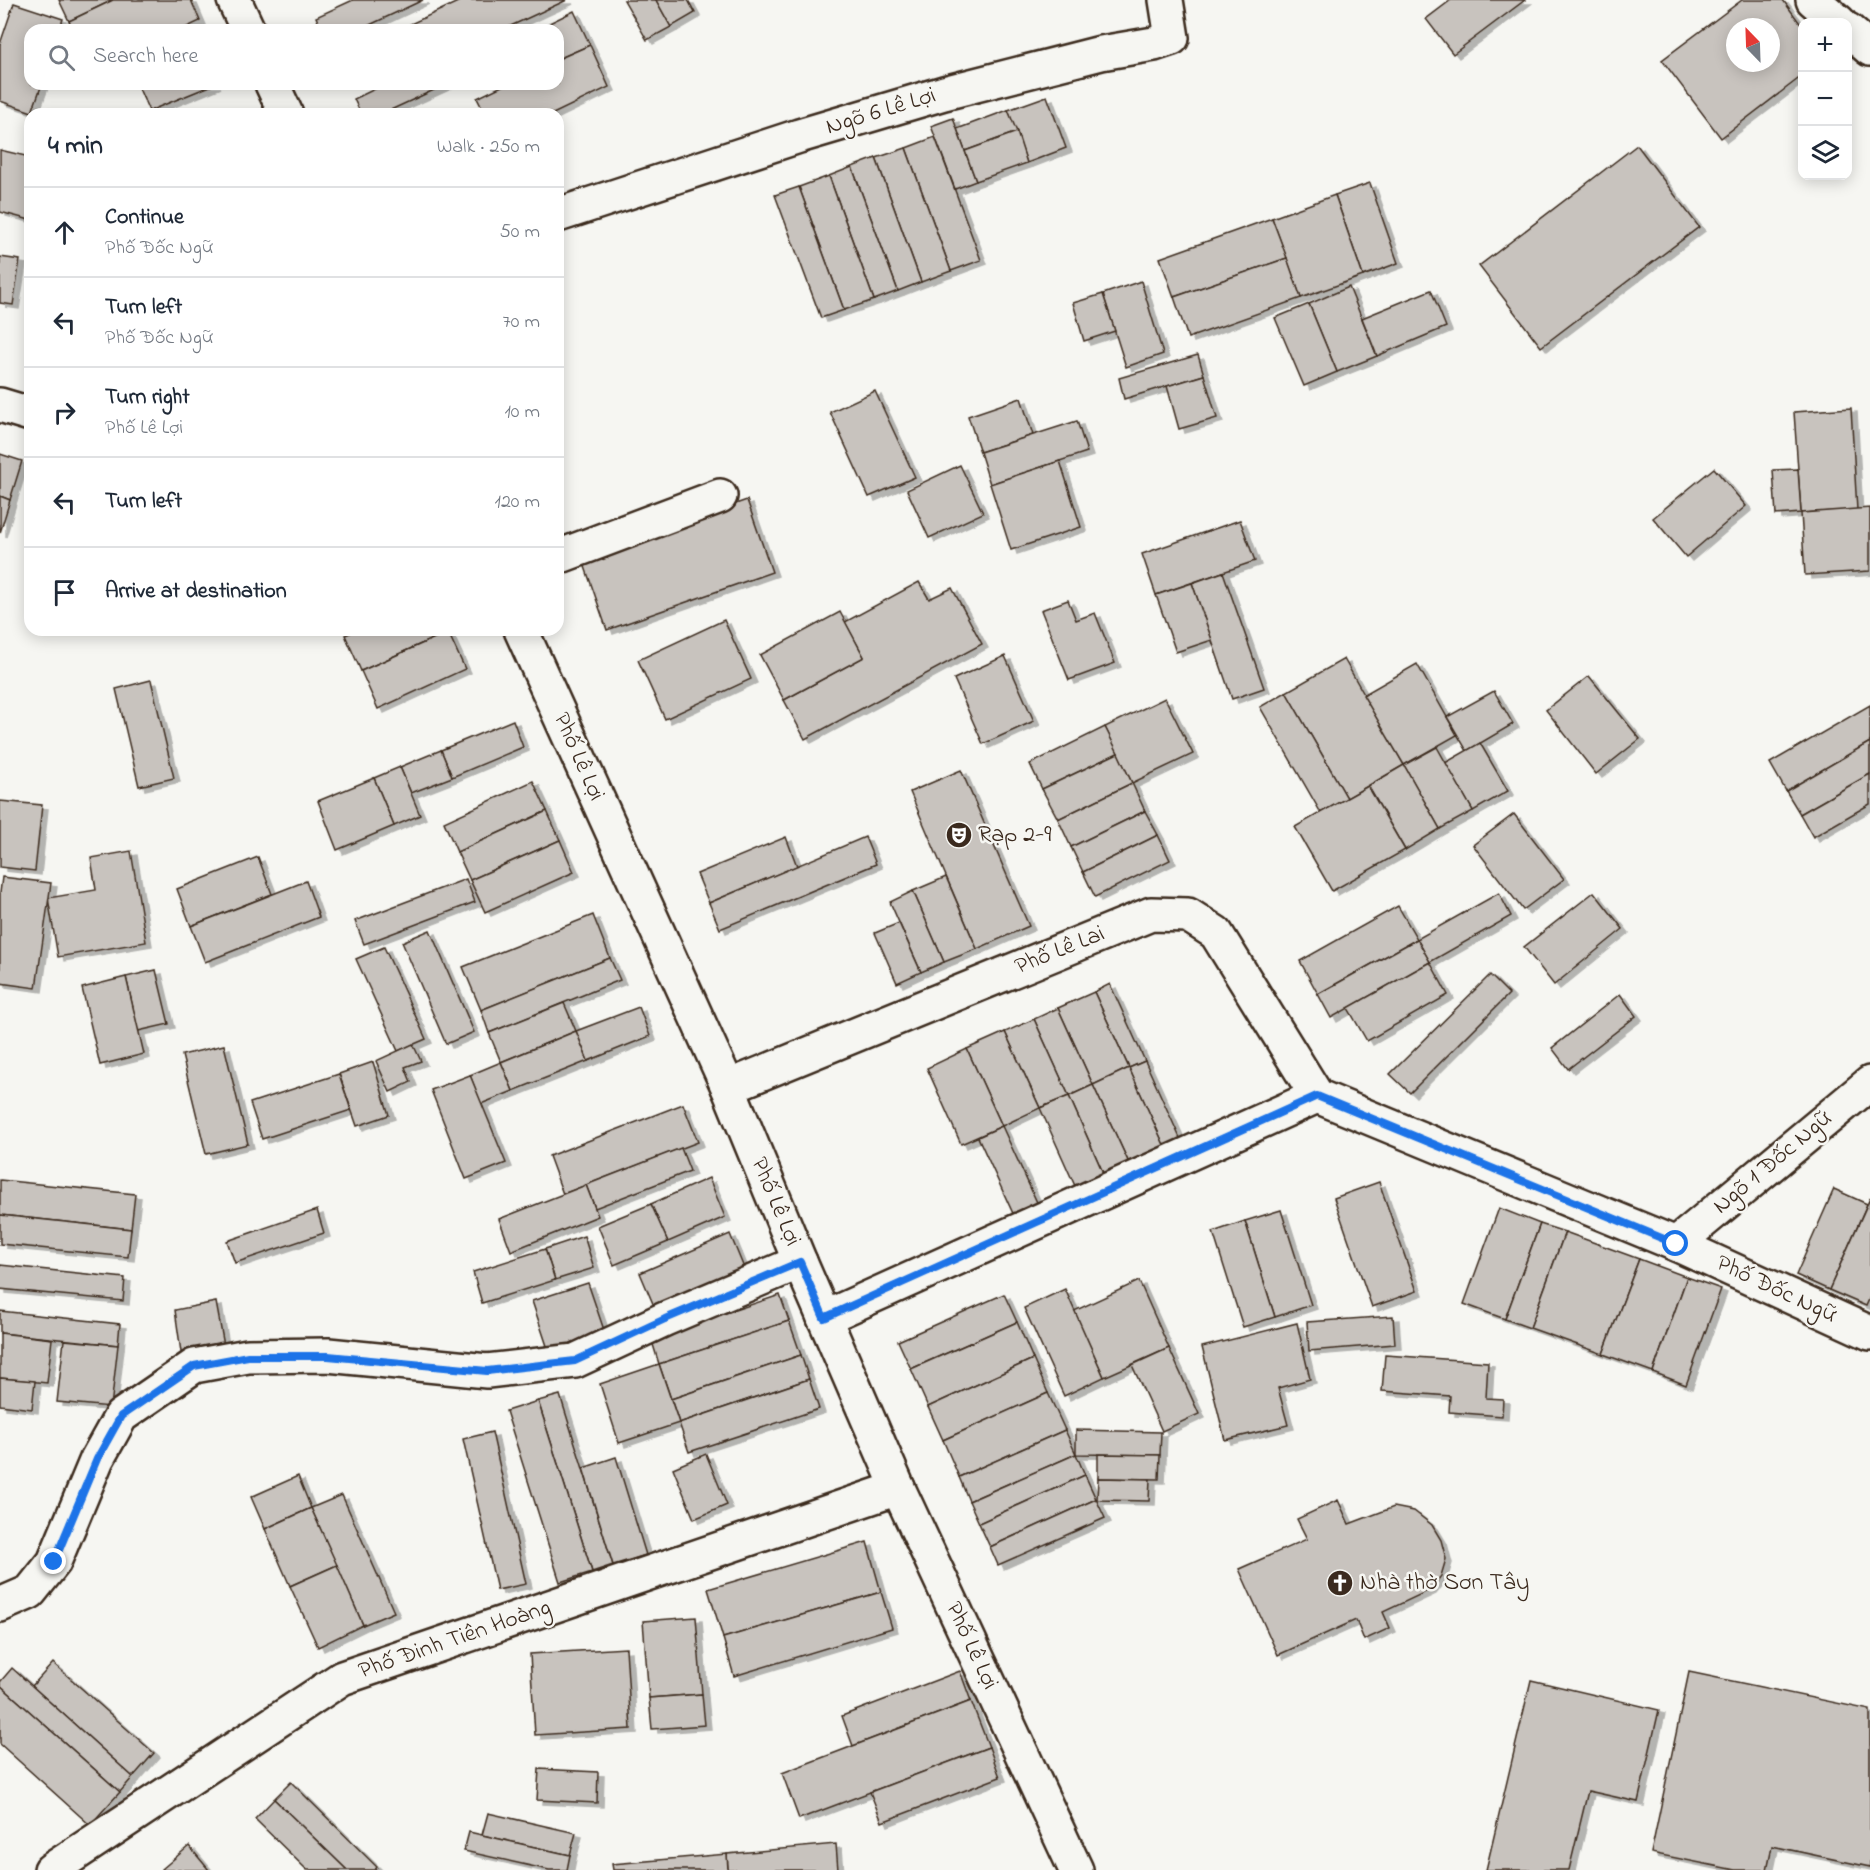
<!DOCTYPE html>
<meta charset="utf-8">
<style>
:root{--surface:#fff;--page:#f6f6f7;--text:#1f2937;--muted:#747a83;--line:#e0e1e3}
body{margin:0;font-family:"Indie Flower",sans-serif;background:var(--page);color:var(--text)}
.controls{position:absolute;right:18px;top:18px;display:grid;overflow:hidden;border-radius:12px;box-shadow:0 3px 15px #0003}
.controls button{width:54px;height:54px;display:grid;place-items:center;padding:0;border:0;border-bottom:2px solid var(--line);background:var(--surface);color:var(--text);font:30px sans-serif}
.compass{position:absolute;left:1726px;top:18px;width:54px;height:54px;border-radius:50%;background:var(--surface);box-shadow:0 3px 15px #0003;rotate:337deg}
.stop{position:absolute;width:18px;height:18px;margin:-14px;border:4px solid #1a73e8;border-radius:50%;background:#fff}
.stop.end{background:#1a73e8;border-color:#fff;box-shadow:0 2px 6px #0008}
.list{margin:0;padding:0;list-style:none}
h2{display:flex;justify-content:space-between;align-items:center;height:78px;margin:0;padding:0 24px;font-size:26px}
h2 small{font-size:20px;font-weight:400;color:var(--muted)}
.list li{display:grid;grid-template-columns:39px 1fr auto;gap:18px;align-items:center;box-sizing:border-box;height:90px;padding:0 24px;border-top:2px solid var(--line)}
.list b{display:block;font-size:22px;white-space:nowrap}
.list p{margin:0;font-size:20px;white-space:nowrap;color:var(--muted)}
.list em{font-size:20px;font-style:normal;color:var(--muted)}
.icon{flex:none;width:33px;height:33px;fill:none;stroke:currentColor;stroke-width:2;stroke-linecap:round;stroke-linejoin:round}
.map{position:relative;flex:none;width:1870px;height:1870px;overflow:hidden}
.search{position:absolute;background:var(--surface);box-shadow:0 3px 15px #0003;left:24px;top:24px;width:540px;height:66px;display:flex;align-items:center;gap:15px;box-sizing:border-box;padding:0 21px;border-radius:18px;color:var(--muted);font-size:22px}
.panel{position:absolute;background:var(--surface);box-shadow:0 3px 15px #0003;left:24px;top:108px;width:540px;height:528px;border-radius:18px}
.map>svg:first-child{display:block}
.building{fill:#c8c3be;stroke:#3b2a1e;stroke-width:1.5;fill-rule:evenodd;filter:url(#shadow)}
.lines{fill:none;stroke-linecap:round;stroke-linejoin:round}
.minor-casing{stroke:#3b2a1e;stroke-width:38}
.major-casing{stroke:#3b2a1e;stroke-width:38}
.highway-casing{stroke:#3b2a1e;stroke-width:38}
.minor{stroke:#f6f6f2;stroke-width:33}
.major{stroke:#f6f6f2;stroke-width:33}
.highway{stroke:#f6f6f2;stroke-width:33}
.route{stroke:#1a73e8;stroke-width:8}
.labels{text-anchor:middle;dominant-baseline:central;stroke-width:5;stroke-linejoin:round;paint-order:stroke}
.street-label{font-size:24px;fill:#3b2a1e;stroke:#f6f6f2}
.poi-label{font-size:24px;fill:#3b2a1e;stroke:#f6f6f2;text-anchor:start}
</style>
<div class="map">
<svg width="1870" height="1870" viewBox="0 0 1870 1870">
<defs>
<filter id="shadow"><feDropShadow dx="6" dy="4" stdDeviation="0" flood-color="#0004"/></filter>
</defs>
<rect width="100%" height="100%" fill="#f6f6f2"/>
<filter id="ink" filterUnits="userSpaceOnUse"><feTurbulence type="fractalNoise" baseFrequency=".0167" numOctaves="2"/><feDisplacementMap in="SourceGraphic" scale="12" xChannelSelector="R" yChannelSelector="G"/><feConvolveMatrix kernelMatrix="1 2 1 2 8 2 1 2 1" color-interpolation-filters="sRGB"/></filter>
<g filter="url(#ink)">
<g class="building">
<polygon points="59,0 113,0 69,21"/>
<polygon points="113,0 191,0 200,21 181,30 73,30 69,21"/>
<polygon points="353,0 423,0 359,30 322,30 316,17"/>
<polygon points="462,0 567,0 502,30 406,30 404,27"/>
<polygon points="624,0 656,0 671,27 647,40"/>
<polygon points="656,0 688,0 695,13 671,27"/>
<polygon points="1451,0 1525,0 1453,54 1426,19"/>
<path d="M 1742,0 L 1783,0 L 1802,26 L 1802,76 L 1721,138 L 1662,60 ZM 1735,27 L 1771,27 L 1771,63 L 1735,63 Z"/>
<polygon points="14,3 63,19 59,30 30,30 30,84 42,84 32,112 0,101 0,44"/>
<polygon points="574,11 590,45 558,59 558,30 535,30"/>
<polygon points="590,45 609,87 553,114 485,114 477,98 506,84 558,84 558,59"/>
<polygon points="137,84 215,84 149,111"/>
<polygon points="385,84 447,84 382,114 361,114 354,99"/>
<polygon points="1047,96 1066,148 1027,163 1008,110"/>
<polygon points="1008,110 1017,132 965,151 957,129"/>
<polygon points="953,118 976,181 955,189 931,126"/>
<polygon points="1017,132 1027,163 976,181 965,151"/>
<polygon points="935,137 981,260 951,271 906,148"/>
<polygon points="1637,145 1699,227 1541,347 1479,266"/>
<polygon points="906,148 951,271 921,282 876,158"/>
<polygon points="0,150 30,157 30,220 0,212"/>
<polygon points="876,158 921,282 898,291 852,167"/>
<polygon points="852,167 898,291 874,300 829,176"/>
<polygon points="829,176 874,300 844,310 799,187"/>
<polygon points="1370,183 1398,263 1363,276 1335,195"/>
<polygon points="799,187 844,310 821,318 775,195"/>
<polygon points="1335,195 1363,276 1301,298 1272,218"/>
<polygon points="1272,218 1287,258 1174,297 1160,258"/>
<polygon points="0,257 20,260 13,305 0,303"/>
<polygon points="1287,258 1301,298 1188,338 1174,297"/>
<polygon points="1141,281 1163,354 1126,367 1103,294"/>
<polygon points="1349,287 1377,356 1337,372 1309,304"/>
<polygon points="1431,290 1446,327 1377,356 1362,318"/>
<polygon points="1103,294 1115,331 1084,341 1073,303"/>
<polygon points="1309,304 1337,372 1304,386 1275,318"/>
<polygon points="1198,355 1204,375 1124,399 1119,378"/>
<polygon points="1204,375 1217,418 1179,429 1167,386"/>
<polygon points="875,391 915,477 869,497 830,412"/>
<polygon points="1021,398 1033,435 980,452 968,416"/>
<polygon points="1851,408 1857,510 1801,513 1794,412"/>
<polygon points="1077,421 1087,452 990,484 980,452"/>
<polygon points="0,454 22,461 10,500 0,496"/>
<polygon points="1060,461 1081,527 1011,550 990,484"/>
<polygon points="960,465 983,513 929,538 907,490"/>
<polygon points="1714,468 1746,506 1686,557 1653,518"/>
<polygon points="1798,469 1801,513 1776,515 1773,470"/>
<polygon points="0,496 10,500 0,533"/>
<polygon points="747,500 772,572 607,630 582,558"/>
<polygon points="1870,508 1870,571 1805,575 1801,513"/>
<polygon points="1240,520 1255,561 1156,595 1142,554"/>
<polygon points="1223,572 1264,688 1232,699 1192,583"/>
<polygon points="919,582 929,599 952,588 982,644 805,739 784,700 864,657 845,622"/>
<polygon points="1192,583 1212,640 1176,652 1156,595"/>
<polygon points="1068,600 1076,620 1095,613 1115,663 1069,680 1041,610"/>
<polygon points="840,612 864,657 784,700 760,655"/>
<polygon points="724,620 751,679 665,719 638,660"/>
<polygon points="357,630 452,630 361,671 345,635"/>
<polygon points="448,632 465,669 378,709 361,671"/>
<polygon points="1005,656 1034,721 983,744 954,679"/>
<polygon points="1344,659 1404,765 1347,798 1286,692"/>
<polygon points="1417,664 1457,735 1404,765 1363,695"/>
<polygon points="1589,676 1640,739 1596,774 1546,710"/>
<polygon points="151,680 174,778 139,786 116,689"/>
<polygon points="1494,691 1513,724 1467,751 1447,717"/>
<polygon points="1286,692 1347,798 1321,813 1260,707"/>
<polygon points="1165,698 1193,754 1132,783 1105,727"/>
<polygon points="1870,705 1870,742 1786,791 1770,763"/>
<polygon points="513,720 523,747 452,777 441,750"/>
<polygon points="1105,727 1118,753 1042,789 1030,764"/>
<polygon points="1870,742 1870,774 1800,814 1786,791"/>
<polygon points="1480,743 1508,791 1473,811 1445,763"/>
<polygon points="1437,747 1473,811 1440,829 1404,765"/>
<polygon points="441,750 452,777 411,793 400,767"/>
<polygon points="1118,753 1132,783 1058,819 1042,789"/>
<polygon points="1404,765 1440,829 1405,850 1368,786"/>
<polygon points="400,767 420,815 394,826 374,778"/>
<polygon points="961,770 1029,926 977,949 910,792"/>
<polygon points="1870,774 1870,804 1813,837 1800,814"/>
<polygon points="374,778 394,826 337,850 318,801"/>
<polygon points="533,781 547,811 457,852 444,822"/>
<polygon points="1132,783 1145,811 1071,847 1058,819"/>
<polygon points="1368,786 1405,850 1332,891 1295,827"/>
<polygon points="0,801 42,805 35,871 0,867"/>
<polygon points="547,811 560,840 470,880 457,852"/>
<polygon points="1145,811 1158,835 1083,872 1071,847"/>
<polygon points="1514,814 1564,879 1523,910 1473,845"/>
<polygon points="1158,835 1170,860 1095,897 1083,872"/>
<polygon points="786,837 797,866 709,903 697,874"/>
<polygon points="865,837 876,864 720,929 709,903"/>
<polygon points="560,840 574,872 485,912 470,880"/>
<polygon points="131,851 146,942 58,957 48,898 96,890 91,858"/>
<polygon points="258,857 272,894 191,926 177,889"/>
<polygon points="2,877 51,883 36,988 0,983 0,893"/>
<polygon points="946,877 977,949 944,962 913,891"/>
<polygon points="466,879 475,902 364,944 355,921"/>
<polygon points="306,881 319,917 205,962 191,926"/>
<polygon points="913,891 944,962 921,972 890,902"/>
<polygon points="1594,892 1623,929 1554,985 1524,947"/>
<polygon points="1499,893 1511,916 1430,962 1417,939"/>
<polygon points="1398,906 1417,939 1318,994 1300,961"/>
<polygon points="593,915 610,958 481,1010 463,967"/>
<polygon points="899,923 921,972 897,983 875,933"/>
<polygon points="430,930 474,1032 446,1044 402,942"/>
<polygon points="1417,939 1430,962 1331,1018 1318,994"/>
<polygon points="384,947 426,1039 398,1051 356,959"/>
<polygon points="610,958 620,980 489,1033 481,1010"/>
<polygon points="1430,962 1448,995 1367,1041 1348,1008"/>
<polygon points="156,970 169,1024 138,1031 126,977"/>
<polygon points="1490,975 1509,994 1410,1093 1390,1074"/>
<polygon points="126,977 144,1054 100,1065 82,988"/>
<polygon points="1110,984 1145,1061 1129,1068 1094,992"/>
<polygon points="1094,992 1129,1068 1093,1085 1058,1008"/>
<polygon points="1620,994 1636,1016 1568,1069 1552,1048"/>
<polygon points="564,1003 576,1031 501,1062 489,1033"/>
<polygon points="639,1007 650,1036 588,1061 576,1031"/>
<polygon points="1058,1008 1093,1085 1069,1096 1034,1019"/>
<polygon points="1034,1019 1069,1096 1040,1108 1005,1032"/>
<polygon points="576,1031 588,1061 513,1091 501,1062"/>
<polygon points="1005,1032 1040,1108 1002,1126 967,1049"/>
<polygon points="413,1044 421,1061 405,1067 411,1082 390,1092 376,1061"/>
<polygon points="224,1045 248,1144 206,1154 182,1055"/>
<polygon points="967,1049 1002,1126 961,1144 927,1068"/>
<polygon points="1145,1061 1185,1149 1169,1156 1129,1068"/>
<polygon points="373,1062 389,1115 357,1126 339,1074"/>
<polygon points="501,1062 513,1091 481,1104 470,1075"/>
<polygon points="1129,1068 1169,1156 1133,1172 1093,1085"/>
<polygon points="339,1074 351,1110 262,1139 250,1103"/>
<polygon points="470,1075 506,1163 466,1179 431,1090"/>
<polygon points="1093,1085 1133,1172 1108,1184 1069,1096"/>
<polygon points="1069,1096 1108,1184 1080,1197 1040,1108"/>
<polygon points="683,1104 698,1142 563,1194 549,1156"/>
<polygon points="1002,1126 1040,1209 1016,1220 978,1137"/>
<polygon points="681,1148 690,1171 595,1208 586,1185"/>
<polygon points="709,1178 725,1217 668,1242 651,1204"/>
<polygon points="0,1180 135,1194 131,1229 0,1215"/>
<polygon points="1379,1182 1417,1291 1372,1307 1334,1198"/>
<polygon points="586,1185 598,1216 511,1251 499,1219"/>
<polygon points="1834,1189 1867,1204 1829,1290 1796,1275"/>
<polygon points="1870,1198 1870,1297 1866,1306 1829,1290"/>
<polygon points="651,1204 668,1242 614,1265 598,1226"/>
<polygon points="1499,1208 1540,1224 1505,1319 1464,1304"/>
<polygon points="317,1210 324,1233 235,1263 227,1241"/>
<polygon points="1281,1210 1311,1305 1275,1317 1245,1221"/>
<polygon points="0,1215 131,1229 128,1257 0,1244"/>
<polygon points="1245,1221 1275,1317 1243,1327 1213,1232"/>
<polygon points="1540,1224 1565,1232 1530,1328 1505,1319"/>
<polygon points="1565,1232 1639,1259 1603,1354 1530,1328"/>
<polygon points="730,1234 744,1268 654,1306 640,1273"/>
<polygon points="584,1236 594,1268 555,1280 545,1249"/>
<polygon points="545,1249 555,1280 482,1303 473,1272"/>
<polygon points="1639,1259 1687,1277 1653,1372 1603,1354"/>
<polygon points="0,1265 125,1278 123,1301 0,1289"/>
<polygon points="1687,1277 1721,1289 1686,1385 1653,1372"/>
<polygon points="1139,1281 1169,1348 1104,1377 1074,1311"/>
<polygon points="588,1283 605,1333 549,1352 532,1301"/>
<polygon points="1065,1289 1104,1377 1064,1396 1024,1308"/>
<polygon points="1004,1294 1017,1322 911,1369 898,1341"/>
<polygon points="780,1295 789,1321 659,1364 651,1338"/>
<polygon points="216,1302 225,1351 182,1359 175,1310"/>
<polygon points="0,1311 120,1324 118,1345 0,1333"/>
<polygon points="1393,1316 1395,1344 1309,1351 1307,1322"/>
<polygon points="789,1321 801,1355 671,1399 659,1364"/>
<polygon points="1017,1322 1033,1359 928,1407 911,1369"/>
<polygon points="1297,1323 1310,1379 1278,1388 1288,1425 1225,1440 1202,1347"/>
<polygon points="0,1333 52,1339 47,1383 0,1378"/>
<polygon points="64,1340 118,1345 111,1407 57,1402"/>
<polygon points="1169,1348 1199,1414 1162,1431 1132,1365"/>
<polygon points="801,1355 809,1379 679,1423 671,1399"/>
<polygon points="1385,1355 1488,1362 1486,1398 1503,1399 1502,1416 1449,1412 1450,1396 1382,1391"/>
<polygon points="1033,1359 1048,1393 943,1440 928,1407"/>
<polygon points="659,1364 679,1423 619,1443 600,1384"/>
<polygon points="0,1378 35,1381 32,1409 0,1405"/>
<polygon points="809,1379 819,1409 689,1452 679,1423"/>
<polygon points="1048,1393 1065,1430 959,1477 943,1440"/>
<polygon points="560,1395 613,1565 592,1572 538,1401"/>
<polygon points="538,1401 592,1572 560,1582 506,1411"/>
<polygon points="1065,1430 1076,1454 969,1501 959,1477"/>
<polygon points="1076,1430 1161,1432 1160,1455 1076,1454"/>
<polygon points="492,1432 526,1584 497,1590 463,1439"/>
<polygon points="706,1454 727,1505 694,1519 673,1468"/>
<polygon points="1076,1454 1085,1475 979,1523 969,1501"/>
<polygon points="1098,1454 1160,1455 1159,1479 1098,1478"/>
<polygon points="616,1457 646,1555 613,1565 583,1468"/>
<polygon points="1085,1475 1096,1499 990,1547 979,1523"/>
<polygon points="298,1476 311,1508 265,1529 251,1497"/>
<polygon points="1098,1478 1150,1479 1149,1501 1097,1500"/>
<polygon points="342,1495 394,1612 363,1625 311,1508"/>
<polygon points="1096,1499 1105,1518 998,1565 990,1547"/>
<polygon points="1338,1500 1349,1524 1394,1507 1414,1511 1432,1525 1441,1540 1446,1559 1441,1576 1430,1590 1383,1612 1390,1628 1364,1640 1356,1620 1278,1655 1239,1569 1307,1539 1297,1519"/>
<polygon points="311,1508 337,1565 290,1586 265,1529"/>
<polygon points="867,1542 881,1592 723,1638 708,1589"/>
<polygon points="337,1565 363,1625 318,1647 290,1586"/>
<polygon points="881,1592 892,1628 734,1676 723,1638"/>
<polygon points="696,1617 702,1694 649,1698 643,1621"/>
<polygon points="626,1648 631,1729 535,1735 530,1654"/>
<polygon points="53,1663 154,1753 133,1777 32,1686"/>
<polygon points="12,1668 133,1777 120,1792 0,1685 0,1682"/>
<polygon points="960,1671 971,1701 853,1746 842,1716"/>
<polygon points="1689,1672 1870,1710 1870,1867 1772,1846 1767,1870 1735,1870 1651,1853"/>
<polygon points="1531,1680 1659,1710 1638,1802 1588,1791 1569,1870 1486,1870"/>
<polygon points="0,1685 120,1792 90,1825 0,1744"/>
<polygon points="702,1694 705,1725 652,1729 649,1698"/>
<polygon points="971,1701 989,1747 799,1819 782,1773"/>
<polygon points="989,1747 1000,1777 882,1822 870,1792"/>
<polygon points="539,1769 598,1772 597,1803 537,1800"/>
<polygon points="291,1782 377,1867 375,1870 347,1870 274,1799"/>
<polygon points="274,1799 347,1870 307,1870 255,1819"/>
<polygon points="488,1813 576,1833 570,1855 482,1835"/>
<polygon points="469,1832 570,1855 567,1870 549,1870 464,1851"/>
<polygon points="836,1844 838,1870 728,1870 727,1854"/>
<polygon points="189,1846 209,1870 163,1870 162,1869"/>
<polygon points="727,1854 728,1870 613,1870 612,1864"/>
</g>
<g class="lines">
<defs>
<g id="minor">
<polyline points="558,215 799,136 944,93 1101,53 1154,44 1172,38 1166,0"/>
<polyline points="0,405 30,414"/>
<polyline points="558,557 720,496"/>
<polyline points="728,1087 1151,914 1188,915 1216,933 1317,1096"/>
<polyline points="1676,1244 1870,1083"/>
<polyline points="824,1318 1317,1096 1676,1244 1870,1333"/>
<polyline points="0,1605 30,1592 54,1562 97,1459 121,1416 194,1366 248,1356 328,1355 487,1371 575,1361 665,1319 800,1262"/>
<polyline points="51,1870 342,1678 898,1488"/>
</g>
<g id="major">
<polyline points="234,0 248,30"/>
<polyline points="272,84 286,114"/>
<polyline points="521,630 728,1087 800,1262 898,1488 1076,1870"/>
</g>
<g id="highway">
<polyline points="1813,0 1839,22"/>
<polyline points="1848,30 1870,49"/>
</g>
</defs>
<use href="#minor" class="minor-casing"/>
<use href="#major" class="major-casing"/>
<use href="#highway" class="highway-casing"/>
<use href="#minor" class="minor"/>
<use href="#major" class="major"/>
<use href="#highway" class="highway"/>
</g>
</g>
<g class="lines" filter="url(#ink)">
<polyline class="route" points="54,1562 97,1459 121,1416 194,1366 248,1356 328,1356 487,1371 575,1361 665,1319 800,1262 824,1318 1317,1096 1676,1244"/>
</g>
<defs>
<symbol id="theatre-disc" viewBox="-11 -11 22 22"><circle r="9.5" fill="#3b2a1e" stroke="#f6f6f2"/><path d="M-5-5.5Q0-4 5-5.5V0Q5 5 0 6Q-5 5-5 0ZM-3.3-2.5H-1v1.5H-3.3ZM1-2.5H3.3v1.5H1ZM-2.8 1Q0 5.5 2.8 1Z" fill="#fff"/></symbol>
<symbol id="church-disc" viewBox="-11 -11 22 22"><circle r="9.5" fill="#3b2a1e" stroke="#f6f6f2"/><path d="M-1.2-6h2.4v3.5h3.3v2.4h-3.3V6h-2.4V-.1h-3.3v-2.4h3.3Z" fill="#fff"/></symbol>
</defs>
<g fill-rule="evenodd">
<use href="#theatre-disc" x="944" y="820" width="30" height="30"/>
<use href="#church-disc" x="1325" y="1568" width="30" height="30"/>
</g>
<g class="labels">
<g class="street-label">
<text transform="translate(881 112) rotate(-17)">Ngõ 6 Lê Lợi</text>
<text transform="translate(578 757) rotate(66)">Phố Lê Lợi</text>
<text transform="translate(1060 951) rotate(-22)">Phố Lê Lai</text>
<text transform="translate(1773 1163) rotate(-40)">Ngõ 1 Đốc Ngữ</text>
<text transform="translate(775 1202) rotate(67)">Phố Lê Lợi</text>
<text transform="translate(1776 1290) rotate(25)">Phố Đốc Ngữ</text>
<text transform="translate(455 1640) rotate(-19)">Phố Đinh Tiên Hoàng</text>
<text transform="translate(971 1646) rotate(65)">Phố Lê Lợi</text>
</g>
<g class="poi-label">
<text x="978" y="835">Rạp 2-9</text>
<text x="1360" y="1583">Nhà thờ Sơn Tây</text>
</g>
</g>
</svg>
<div class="controls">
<button>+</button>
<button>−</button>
<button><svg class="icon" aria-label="layers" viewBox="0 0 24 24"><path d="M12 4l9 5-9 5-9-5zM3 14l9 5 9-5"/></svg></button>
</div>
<svg class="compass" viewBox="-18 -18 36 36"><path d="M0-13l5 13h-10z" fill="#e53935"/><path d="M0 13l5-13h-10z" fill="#747a83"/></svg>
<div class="stop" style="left:1676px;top:1244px"></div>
<div class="stop end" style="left:54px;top:1562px"></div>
<div class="search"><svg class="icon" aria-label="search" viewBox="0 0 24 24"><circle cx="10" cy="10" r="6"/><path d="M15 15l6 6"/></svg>Search here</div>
<section class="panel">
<h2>4 min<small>Walk · 250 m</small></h2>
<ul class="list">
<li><svg class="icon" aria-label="ahead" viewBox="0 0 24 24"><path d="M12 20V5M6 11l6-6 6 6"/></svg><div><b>Continue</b><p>Phố Đốc Ngữ</p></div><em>50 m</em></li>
<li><svg class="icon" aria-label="left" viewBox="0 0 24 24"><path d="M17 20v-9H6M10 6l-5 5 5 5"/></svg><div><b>Turn left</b><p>Phố Đốc Ngữ</p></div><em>70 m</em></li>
<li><svg class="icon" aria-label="right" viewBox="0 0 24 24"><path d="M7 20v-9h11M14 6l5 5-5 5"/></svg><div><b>Turn right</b><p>Phố Lê Lợi</p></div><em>10 m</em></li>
<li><svg class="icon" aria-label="left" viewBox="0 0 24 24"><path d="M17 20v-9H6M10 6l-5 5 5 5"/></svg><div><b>Turn left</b></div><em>120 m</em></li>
<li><svg class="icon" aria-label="arrive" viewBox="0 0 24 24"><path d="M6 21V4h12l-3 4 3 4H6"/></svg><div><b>Arrive at destination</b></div></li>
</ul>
</section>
</div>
